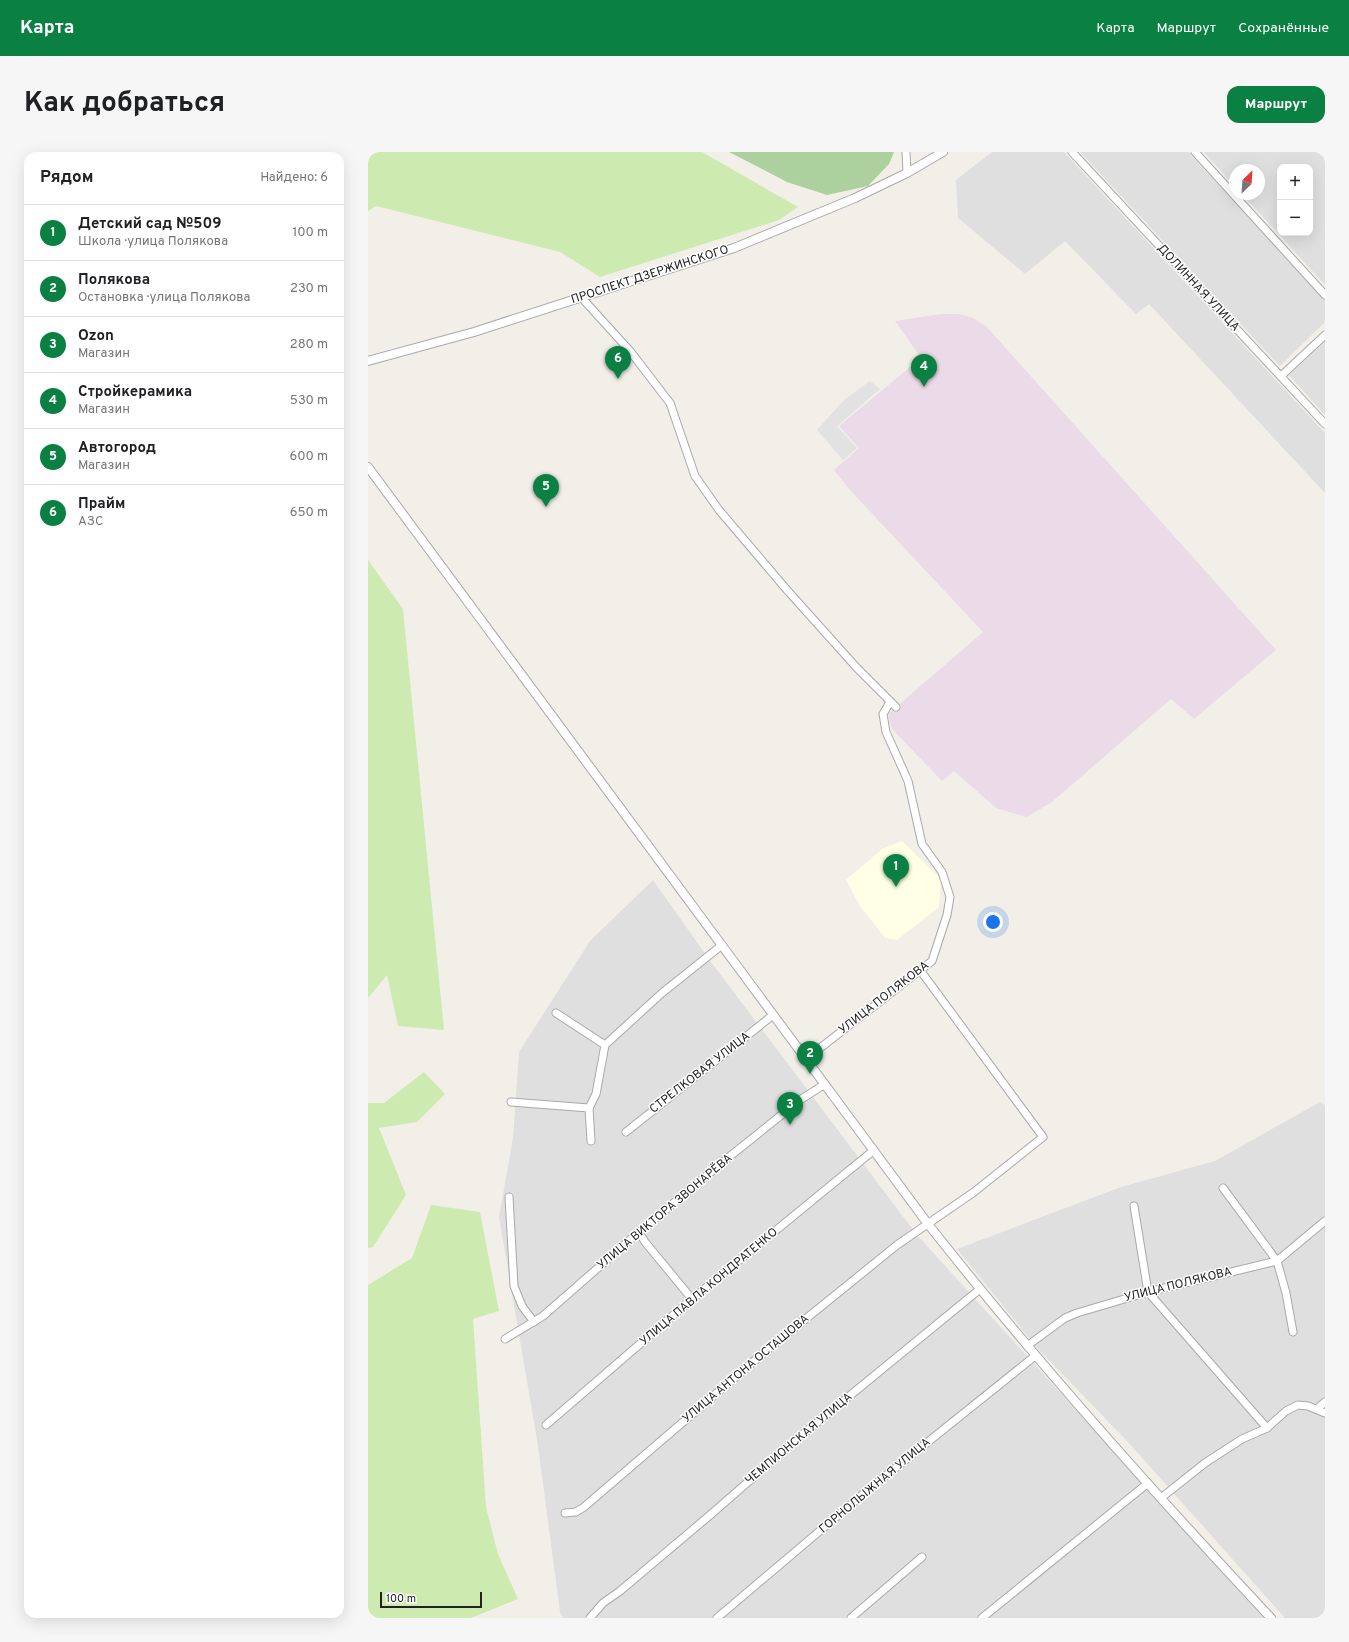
<!DOCTYPE html>
<html lang="ru">
<meta charset="utf-8">
<style>
:root{--surface:#fff;--page:#f6f6f6;--text:#202124;--muted:#757577;--line:#e0e0e0;--accent:#0b8043}
body{margin:0;font-family:Overpass,sans-serif;background:var(--page);color:var(--text)}
.controls{position:absolute;right:12px;top:12px;display:grid;overflow:hidden;border-radius:8px;box-shadow:0 4px 16px #0002}
.controls button{width:36px;height:36px;display:grid;place-items:center;padding:0;border:0;border-bottom:1px solid var(--line);background:var(--surface);color:var(--text);font:20px sans-serif}
.compass{position:absolute;left:861px;top:12px;width:36px;height:36px;border-radius:50%;background:var(--surface);box-shadow:0 4px 16px #0002;rotate:25deg}
.scale{position:absolute;left:12px;bottom:10px;width:102px;box-sizing:border-box;padding-left:4px;border:2px solid #222;border-top:0;font-size:11px;line-height:14px;white-space:nowrap;color:#222;-webkit-text-stroke:3px #fff;paint-order:stroke}
.you{position:absolute;left:625px;top:770px;width:14px;height:14px;margin:-10px;border:3px solid #fff;border-radius:50%;background:#1a73e8;box-shadow:0 0 0 6px #1a73e833}
.badge{display:grid;place-items:center;width:26px;height:26px;border-radius:50%;background:var(--accent);color:#fff;font-size:13px;font-weight:700}
.pin{position:absolute;translate:-50% -33px;filter:drop-shadow(0 1px 2px #0008)}
.pin::after{content:'';position:absolute;top:21px;width:14px;height:12px;background:inherit;clip-path:polygon(0 0,100% 0,50% 100%)}
.list{margin:0;padding:0;list-style:none}
h2{display:flex;justify-content:space-between;align-items:center;height:52px;margin:0;padding:0 16px;font-size:17px}
h2 small{font-size:13px;font-weight:400;color:var(--muted)}
.list li{display:grid;grid-template-columns:26px 1fr auto;gap:12px;align-items:center;box-sizing:border-box;height:56px;padding:0 16px;border-top:1px solid var(--line)}
.list b{display:block;font-size:15px;white-space:nowrap}
.list p{margin:0;font-size:13px;white-space:nowrap;color:var(--muted)}
.list em{font-size:13px;font-style:normal;color:var(--muted)}
.map{position:relative;flex:none;width:957px;height:1466px;overflow:hidden;border-radius:12px}
header{display:flex;align-items:center;gap:24px;box-sizing:border-box;height:56px;padding:0 20px;background:var(--accent);color:#fff}
header strong{font-size:19px}
nav{display:flex;gap:22px;margin-inline-start:auto;font-size:14px}
.intro{display:flex;align-items:center;justify-content:space-between;box-sizing:border-box;height:96px;padding:0 24px}
h1{margin:0;font-size:28px}
.button{padding:10px 18px;border-radius:12px;background:var(--accent);color:#fff;font-size:14px;font-weight:700}
main{display:flex;gap:24px;padding:0 24px}
aside{flex:1;background:var(--surface);border-radius:12px;box-shadow:0 4px 16px #0002}
.map>svg:first-child{display:block}
.residential{fill:#e0dfdf;fill-rule:evenodd}
.industrial{fill:#ebdbe8}
.education{fill:#ffffe5}
.grass{fill:#cdebb0}
.forest{fill:#add19e}
.parking{fill:#e2e2e2}
.lines{fill:none;stroke-linecap:round;stroke-linejoin:round}
.minor-casing{stroke:#a9a9a9;stroke-width:9}
.tertiary-casing{stroke:#a9a9a9;stroke-width:10}
.minor{stroke:#fff;stroke-width:7}
.tertiary{stroke:#fff;stroke-width:8}
.labels{text-anchor:middle;dominant-baseline:central;stroke-width:3;stroke-linejoin:round;paint-order:stroke}
.street-label{font-size:12px;fill:#222;stroke:#fff}
</style>
<header>
<strong>Карта</strong>
<nav><a>Карта</a><a>Маршрут</a><a>Сохранённые</a></nav>
</header>
<div class="intro"><h1>Как добраться</h1><a class="button">Маршрут</a></div>
<main>
<aside>
<h2>Рядом<small>Найдено: 6</small></h2>
<ul class="list">
<li><span class="badge">1</span><div><b>Детский сад №509</b><p>Школа · улица Полякова</p></div><em>100 m</em></li>
<li><span class="badge">2</span><div><b>Полякова</b><p>Остановка · улица Полякова</p></div><em>230 m</em></li>
<li><span class="badge">3</span><div><b>Ozon</b><p>Магазин</p></div><em>280 m</em></li>
<li><span class="badge">4</span><div><b>Стройкерамика</b><p>Магазин</p></div><em>530 m</em></li>
<li><span class="badge">5</span><div><b>Автогород</b><p>Магазин</p></div><em>600 m</em></li>
<li><span class="badge">6</span><div><b>Прайм</b><p>АЗС</p></div><em>650 m</em></li>
</ul>
</aside>
<div class="map">
<svg width="957" height="1466" viewBox="0 0 957 1466">
<rect width="100%" height="100%" fill="#f2efe9"/>
<g class="residential">
<polygon points="624,0 696,0 957,281 957,341 781,152 768,162 697,89 657,122 590,66 588,28"/>
<polygon points="712,0 820,0 957,148 957,170 912,214"/>
<path d="M 836,0 L 957,0 L 957,133 L 874,42 L 891,42 L 891,18 L 867,18 L 867,35 ZM 912,15 L 942,15 L 942,81 L 912,81 Z"/>
<polygon points="957,190 957,263 921,223"/>
<polygon points="285,728 343,810 549,1083 897,1466 195,1466 192,1460 170,1294 131,1065 145,986 151,900 222,789"/>
<polygon points="952,950 957,953 957,1466 917,1466 760,1290 671,1198 589,1097 753,1035 847,1009"/>
</g>
<polygon class="industrial" points="573,162 591,162 605,166 618,174 908,498 826,567 803,547 684,650 659,665 628,656 586,619 574,629 524,577 520,562 615,480 481,337 466,318 491,296 471,274 553,206 527,169"/>
<polygon class="education" points="534,689 573,727 571,755 529,788 517,786 492,754 478,728 514,697"/>
<g class="grass">
<polygon points="0,0 334,0 430,55 411,68 232,125 192,100 8,54 0,59"/>
<polygon points="0,408 35,457 76,878 30,874 19,823 0,846"/>
<polygon points="56,920 77,942 49,970 11,976 38,1043 5,1095 0,1096 0,951 16,951"/>
<polygon points="63,1053 112,1060 131,1159 105,1167 118,1355 130,1402 150,1447 103,1466 0,1466 0,1133 44,1106"/>
</g>
<polygon class="forest" points="361,0 526,0 521,12 500,34 459,43 419,30"/>
<polygon class="parking" points="502,229 512,237 469,274 489,296 475,308 449,278 476,248"/>
<g class="lines">
<defs>
<g id="minor">
<polyline points="538,0 539,21"/>
<polyline points="704,0 957,272"/>
<polyline points="827,0 957,143"/>
<polyline points="213,145 262,199 302,251 327,324 351,358 419,438 489,516 528,555"/>
<polyline points="913,224 957,183"/>
<polyline points="188,861 237,893"/>
<polyline points="438,907 564,809 579,763 582,745 574,720 554,692 540,629 518,580 515,562 522,550"/>
<polyline points="143,950 221,956"/>
<polyline points="221,956 228,942 237,893 294,841 354,793"/>
<polyline points="221,956 223,989"/>
<polyline points="258,980 405,863"/>
<polyline points="855,1036 909,1109 918,1141 925,1180"/>
<polyline points="141,1045 146,1134 154,1154 166,1170"/>
<polyline points="766,1054 780,1140 899,1276"/>
<polyline points="271,1080 277,1090 324,1147"/>
<polyline points="137,1187 175,1164 271,1080 356,1009 432,948 457,932"/>
<polyline points="659,1194 697,1166 709,1161 780,1140 909,1109 957,1069"/>
<polyline points="949,1257 957,1250"/>
<polyline points="178,1273 324,1147 506,998"/>
<polyline points="793,1346 837,1311 874,1287 899,1276 918,1259 930,1253 940,1254 957,1261"/>
<polyline points="197,1361 208,1360 216,1355 392,1204 529,1093 606,1040 675,985 552,818"/>
<polyline points="222,1466 235,1451 252,1439 341,1364 435,1282 612,1137"/>
<polyline points="349,1466 500,1338 667,1204"/>
<polyline points="483,1466 554,1405"/>
<polyline points="614,1466 780,1331"/>
</g>
<g id="tertiary">
<polyline points="0,209 106,180 366,96 487,46 539,21 575,0"/>
<path d="M 0,315 L 560,1072 C 668,1209 784,1339 903,1466"/>
</g>
</defs>
<use href="#minor" class="minor-casing"/>
<use href="#tertiary" class="tertiary-casing"/>
<use href="#minor" class="minor"/>
<use href="#tertiary" class="tertiary"/>
</g>
<g class="labels">
<g class="street-label">
<text transform="translate(282 123) rotate(-18)">ПРОСПЕКТ ДЗЕРЖИНСКОГО</text>
<text transform="translate(830 136) rotate(47)">ДОЛИННАЯ УЛИЦА</text>
<text transform="translate(516 846) rotate(-38)">УЛИЦА ПОЛЯКОВА</text>
<text transform="translate(332 921) rotate(-38)">СТРЕЛКОВАЯ УЛИЦА</text>
<text transform="translate(297 1060) rotate(-40)">УЛИЦА ВИКТОРА ЗВОНАРЁВА</text>
<text transform="translate(810 1133) rotate(-14)">УЛИЦА ПОЛЯКОВА</text>
<text transform="translate(341 1135) rotate(-40)">УЛИЦА ПАВЛА КОНДРАТЕНКО</text>
<text transform="translate(378 1217) rotate(-40)">УЛИЦА АНТОНА ОСТАШОВА</text>
<text transform="translate(431 1287) rotate(-40)">ЧЕМПИОНСКАЯ УЛИЦА</text>
<text transform="translate(507 1334) rotate(-40)">ГОРНОЛЫЖНАЯ УЛИЦА</text>
</g>
</g>
</svg>
<div class="controls">
<button>+</button>
<button>−</button>
</div>
<svg class="compass" viewBox="-18 -18 36 36"><path d="M0-13l5 13h-10z" fill="#e53935"/><path d="M0 13l5-13h-10z" fill="#757577"/></svg>
<div class="scale">100 m</div>
<div class="you"></div>
<div class="pin badge" style="left:528px;top:735px">1</div>
<div class="pin badge" style="left:442px;top:922px">2</div>
<div class="pin badge" style="left:422px;top:973px">3</div>
<div class="pin badge" style="left:556px;top:235px">4</div>
<div class="pin badge" style="left:178px;top:355px">5</div>
<div class="pin badge" style="left:250px;top:227px">6</div>
</div>
</main>
